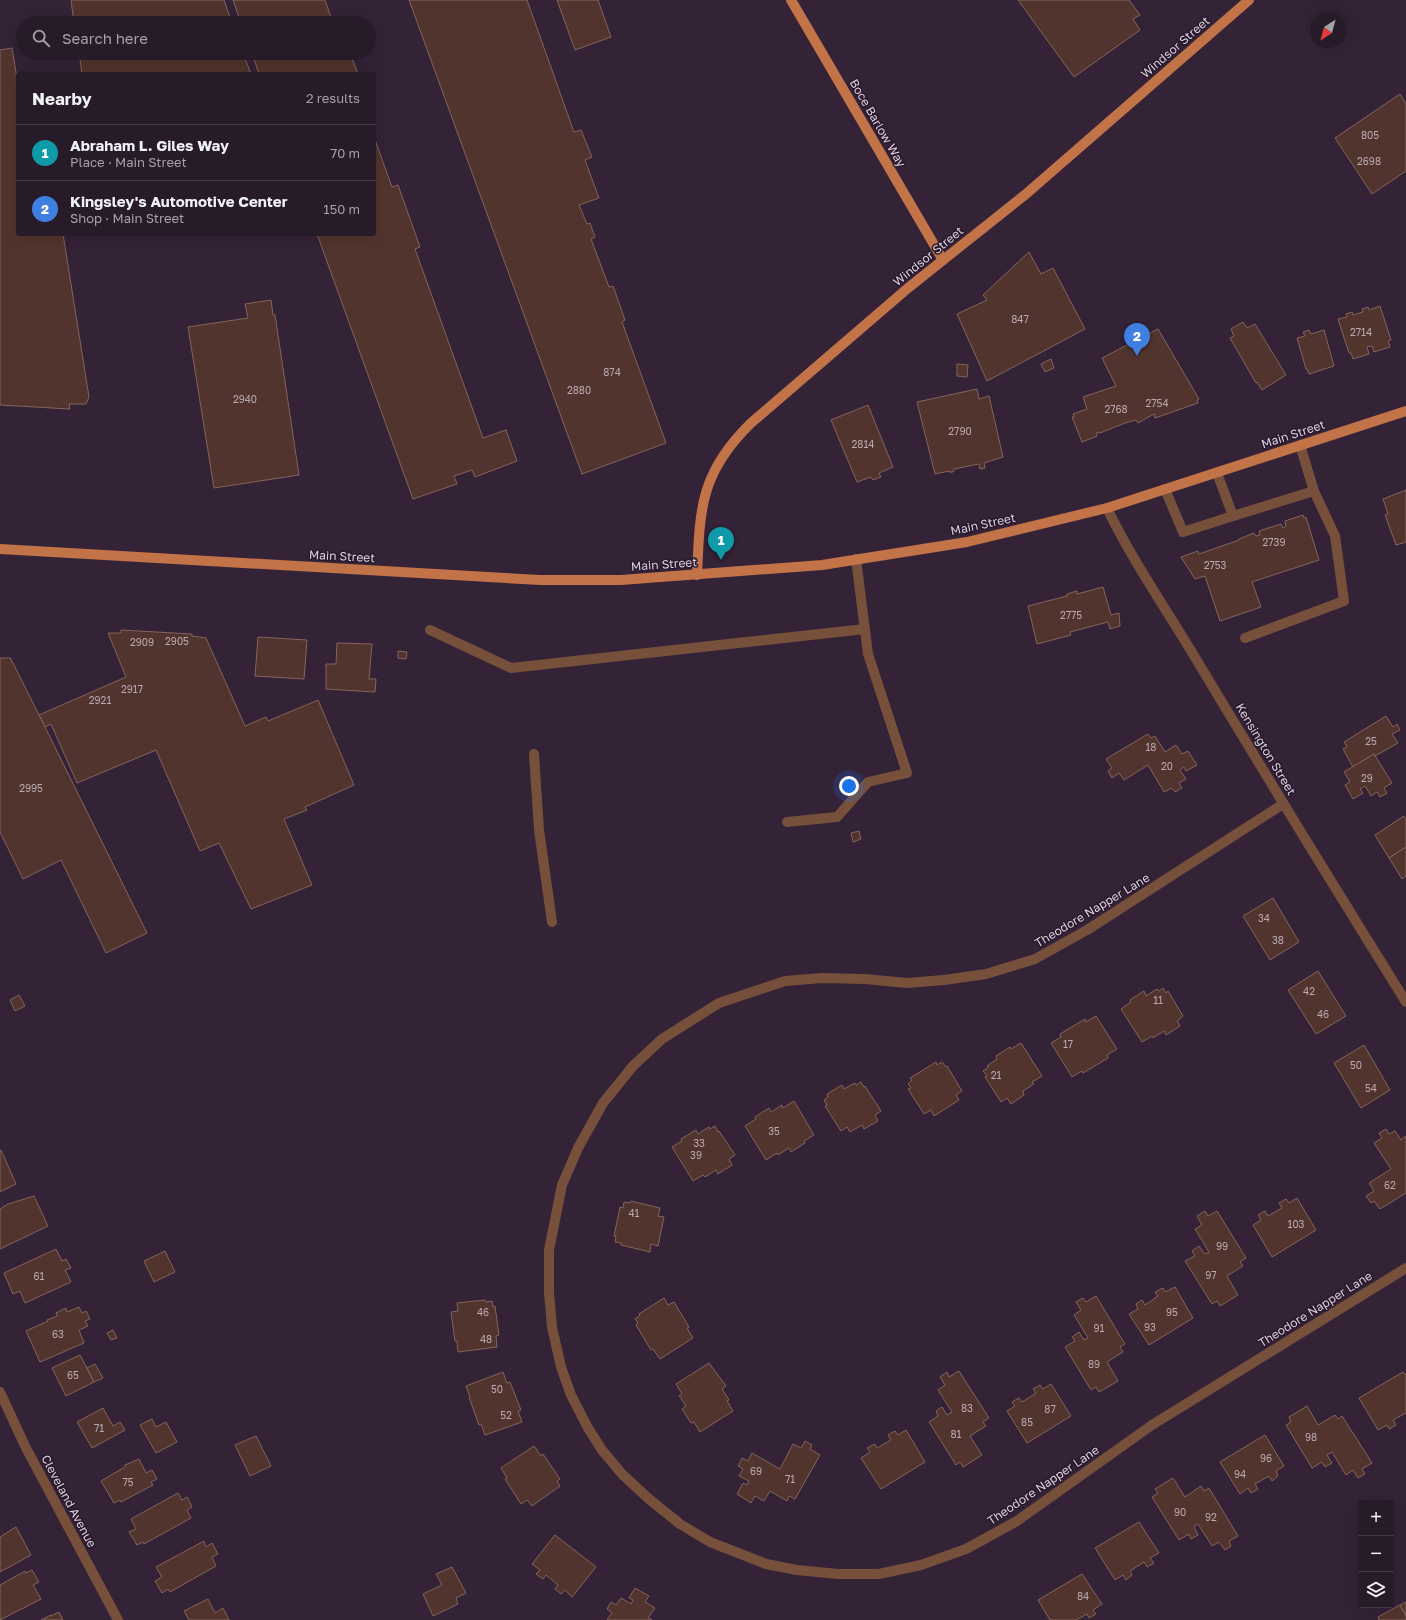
<!DOCTYPE html>
<meta charset="utf-8">
<style>
:root{--surface:#271a29;--page:#332735;--text:#f1f3f6;--muted:#a4a1a8;--line:#433846;--accent:#0b8043}
body{margin:0;font-family:"Golos Text",sans-serif;background:var(--page);color:var(--text)}
.controls{position:absolute;right:12px;bottom:12px;display:grid;overflow:hidden;border-radius:4px;box-shadow:0 4px 16px #0002}
.controls button{width:36px;height:36px;display:grid;place-items:center;padding:0;border:0;border-bottom:1px solid var(--line);background:var(--surface);color:var(--text);font:20px sans-serif}
.compass{position:absolute;left:1310px;top:12px;width:36px;height:36px;border-radius:50%;background:var(--surface);box-shadow:0 4px 16px #0002;rotate:216deg}
.you{position:absolute;left:849px;top:786px;width:14px;height:14px;margin:-10px;border:3px solid #fff;border-radius:50%;background:#1a73e8;box-shadow:0 0 0 6px #1a73e833}
.badge{display:grid;place-items:center;width:26px;height:26px;border-radius:50%;background:var(--accent);color:#fff;font-size:13px;font-weight:700}
.pin{position:absolute;translate:-50% -33px;filter:drop-shadow(0 1px 2px #0008)}
.pin::after{content:'';position:absolute;top:21px;width:14px;height:12px;background:inherit;clip-path:polygon(0 0,100% 0,50% 100%)}
.list{margin:0;padding:0;list-style:none}
h2{display:flex;justify-content:space-between;align-items:center;height:52px;margin:0;padding:0 16px;font-size:17px}
h2 small{font-size:13px;font-weight:400;color:var(--muted)}
.list li{display:grid;grid-template-columns:26px 1fr auto;gap:12px;align-items:center;box-sizing:border-box;height:56px;padding:0 16px;border-top:1px solid var(--line)}
.list b{display:block;font-size:15px;white-space:nowrap}
.list p{margin:0;font-size:13px;white-space:nowrap;color:var(--muted)}
.list em{font-size:13px;font-style:normal;color:var(--muted)}
.icon{flex:none;width:22px;height:22px;fill:none;stroke:currentColor;stroke-width:2;stroke-linecap:round;stroke-linejoin:round}
.map{position:relative;flex:none;width:1406px;height:1620px;overflow:hidden}
.search{position:absolute;background:var(--surface);box-shadow:0 4px 16px #0002;left:16px;top:16px;width:360px;height:44px;display:flex;align-items:center;gap:10px;box-sizing:border-box;padding:0 14px;border-radius:22px;color:var(--muted);font-size:15px}
.panel{position:absolute;background:var(--surface);box-shadow:0 4px 16px #0002;left:16px;top:72px;width:360px;height:164px;border-radius:4px}
.map>svg:first-child{display:block}
.building{fill:#51342d;stroke:#85645c}
.lines{fill:none;stroke-linecap:round;stroke-linejoin:round}
.minor{stroke:#77503c;stroke-width:10}
.major{stroke:#c27348;stroke-width:10}
.labels{text-anchor:middle;dominant-baseline:central;stroke-width:3;stroke-linejoin:round;paint-order:stroke}
.number-label{font-size:10px;fill:#baaab2}
.street-label{font-size:12px;fill:#ddd2df;stroke:#2a192d}
</style>
<div class="map">
<svg width="1406" height="1620" viewBox="0 0 1406 1620">
<rect width="100%" height="100%" fill="#342237"/>
<g class="building">
<polygon points="71,0 224,0 232,23 74,23"/>
<polygon points="233,0 325,0 333,23 241,23"/>
<polygon points="409,0 527,0 574,132 581,130 592,157 585,160 599,198 579,205 587,224 590,223 595,237 591,239 609,287 613,286 625,320 622,322 666,443 582,474"/>
<polygon points="557,0 598,0 611,37 575,50"/>
<polygon points="1018,0 1129,0 1140,15 1133,19 1140,30 1074,77"/>
<polygon points="12,48 18,85 18,234 63,234 89,397 86,404 69,404 70,409 0,405 0,50"/>
<polygon points="79,53 243,53 251,74 82,74"/>
<polygon points="252,53 350,53 358,74 259,74"/>
<polygon points="1400,94 1406,104 1406,171 1372,194 1335,138"/>
<polygon points="374,137 392,187 398,185 420,247 415,249 483,438 506,430 517,461 475,477 472,470 454,476 457,484 413,499 317,234 374,234"/>
<polygon points="1029,252 1041,274 1053,268 1085,329 987,381 957,314 987,300 983,295"/>
<polygon points="271,300 273,315 275,315 299,475 214,488 188,327 248,318 245,304"/>
<polygon points="1380,306 1391,340 1388,341 1390,347 1374,352 1372,346 1367,347 1369,354 1353,359 1351,353 1349,353 1338,319 1347,317 1346,314 1352,312 1353,315 1363,312 1362,309 1368,307 1369,310"/>
<polygon points="1243,322 1247,328 1255,324 1286,375 1262,390 1257,382 1256,383 1230,338 1234,336 1231,329"/>
<polygon points="1158,329 1199,399 1197,400 1198,403 1155,418 1154,414 1138,423 1136,420 1125,423 1100,433 1100,432 1096,433 1097,436 1082,442 1072,417 1074,417 1073,414 1087,409 1083,397 1116,386 1102,358"/>
<polygon points="1309,330 1311,334 1324,330 1334,366 1309,374 1307,369 1306,369 1297,338 1305,336 1303,332"/>
<polygon points="1051,359 1054,368 1045,372 1041,364"/>
<polygon points="957,364 968,365 967,377 957,376"/>
<polygon points="977,389 979,399 989,396 1003,457 984,463 985,468 980,469 979,464 954,469 953,472 949,472 949,471 935,474 917,402"/>
<polygon points="868,405 893,467 879,473 881,477 873,480 871,477 857,482 831,420"/>
<polygon points="1406,490 1406,542 1396,545 1385,515 1388,514 1383,499"/>
<polygon points="1303,515 1304,518 1306,517 1319,560 1252,582 1261,607 1220,621 1205,576 1195,579 1181,557 1198,551 1199,554 1239,540 1239,539 1254,533 1256,536 1260,535 1259,531 1281,524 1283,528 1286,526 1285,521"/>
<polygon points="1103,587 1111,615 1119,613 1120,626 1110,629 1108,622 1070,632 1071,635 1037,644 1028,606 1067,596 1067,594 1077,591 1077,594"/>
<polygon points="121,630 192,634 192,636 206,638 245,726 266,717 268,721 318,700 354,785 305,807 307,810 284,819 312,885 251,909 219,843 200,851 156,750 77,783 51,724 45,727 39,715 126,677 108,633 121,633"/>
<polygon points="258,637 307,640 304,679 255,676"/>
<polygon points="337,643 372,644 369,679 376,679 375,692 326,689 326,664 336,664"/>
<polygon points="398,651 407,652 406,659 398,658"/>
<polygon points="0,658 11,658 11,661 12,661 45,727 147,933 106,953 61,860 23,879 0,832"/>
<polygon points="1386,716 1393,727 1397,724 1400,730 1392,734 1398,743 1375,756 1374,754 1353,767 1343,749 1347,747 1344,742"/>
<polygon points="1148,734 1151,738 1155,736 1165,752 1176,745 1182,754 1188,751 1197,765 1186,771 1184,767 1180,770 1186,779 1179,783 1182,788 1175,792 1172,788 1164,792 1148,765 1124,780 1119,773 1112,778 1108,771 1112,768 1106,759"/>
<polygon points="1374,754 1392,783 1384,788 1387,793 1380,797 1377,792 1371,796 1365,786 1360,789 1363,793 1353,799 1345,785 1350,782 1344,772"/>
<polygon points="1404,816 1406,819 1406,847 1389,858 1375,835"/>
<polygon points="859,831 861,839 853,842 851,833"/>
<polygon points="1406,847 1406,876 1402,879 1389,858"/>
<polygon points="1273,898 1299,942 1270,960 1243,916"/>
<polygon points="1318,971 1346,1016 1316,1034 1288,990"/>
<polygon points="1163,988 1166,993 1168,991 1183,1016 1177,1021 1180,1026 1166,1035 1164,1031 1153,1038 1152,1036 1142,1042 1121,1009 1131,1002 1130,1000 1144,991 1146,996 1157,989 1159,991"/>
<polygon points="19,995 25,1006 15,1011 10,1000"/>
<polygon points="1096,1016 1117,1049 1107,1055 1108,1058 1083,1073 1082,1071 1072,1077 1051,1043 1061,1037 1060,1034 1085,1019 1086,1022"/>
<polygon points="1021,1043 1042,1076 1032,1082 1034,1084 1023,1091 1024,1095 1011,1104 1007,1098 1001,1102 985,1077 987,1076 983,1071 988,1068 987,1066 997,1059 996,1056 1010,1047 1011,1049"/>
<polygon points="1364,1045 1390,1090 1361,1108 1334,1063"/>
<polygon points="936,1062 937,1065 942,1062 946,1067 947,1066 962,1091 956,1095 959,1100 934,1116 931,1110 924,1114 908,1089 911,1088 908,1084 912,1080 910,1078"/>
<polygon points="861,1082 864,1087 865,1086 881,1111 875,1115 878,1121 864,1129 862,1125 850,1132 847,1127 841,1131 825,1106 827,1105 824,1100 828,1097 827,1094 842,1085 844,1089 855,1083 856,1085"/>
<polygon points="794,1101 814,1135 804,1141 805,1143 791,1152 789,1148 778,1155 777,1153 766,1160 745,1126 756,1119 755,1117 769,1108 771,1112 782,1105 783,1108"/>
<polygon points="715,1126 718,1132 719,1131 735,1155 729,1159 732,1165 718,1174 716,1170 705,1177 703,1175 693,1181 672,1147 682,1141 681,1139 696,1130 698,1134 709,1127 710,1129"/>
<polygon points="1386,1129 1389,1134 1395,1131 1401,1140 1406,1136 1406,1193 1380,1209 1374,1201 1371,1203 1366,1196 1374,1191 1369,1183 1391,1169 1374,1143 1382,1138 1379,1133"/>
<polygon points="1,1150 16,1184 0,1192 0,1151"/>
<polygon points="34,1196 48,1226 0,1249 0,1209 8,1204"/>
<polygon points="1297,1198 1316,1230 1272,1257 1253,1225 1261,1220 1258,1215 1265,1211 1268,1216 1282,1208 1279,1203 1286,1199 1289,1203"/>
<polygon points="631,1201 660,1208 658,1216 664,1217 658,1246 651,1244 650,1252 621,1245 621,1243 615,1242 616,1236 614,1236 620,1207 623,1208 624,1202 630,1203"/>
<polygon points="1205,1211 1208,1216 1217,1211 1246,1258 1240,1262 1243,1266 1227,1276 1238,1295 1220,1306 1217,1301 1212,1304 1185,1261 1195,1256 1192,1251 1199,1246 1205,1254 1209,1252 1195,1229 1202,1225 1197,1216"/>
<polygon points="56,1249 62,1261 66,1259 71,1268 65,1270 71,1282 25,1303 20,1291 13,1294 4,1273"/>
<polygon points="165,1251 175,1272 154,1282 144,1261"/>
<polygon points="1175,1287 1193,1318 1149,1345 1129,1314 1138,1309 1136,1304 1142,1300 1145,1305 1158,1296 1155,1292 1163,1288 1165,1292"/>
<polygon points="1096,1296 1125,1344 1120,1347 1123,1352 1107,1362 1118,1381 1099,1392 1096,1387 1091,1390 1065,1347 1075,1341 1072,1337 1079,1332 1084,1340 1088,1338 1074,1315 1081,1310 1076,1302 1083,1298 1086,1302"/>
<polygon points="664,1298 668,1305 674,1302 689,1327 687,1328 693,1338 660,1359 653,1349 651,1350 636,1325 638,1323 635,1319 640,1315 639,1314"/>
<polygon points="485,1300 486,1302 492,1301 493,1307 495,1306 499,1335 496,1336 497,1347 458,1352 457,1341 455,1341 451,1312 458,1311 457,1303"/>
<polygon points="79,1307 82,1313 86,1311 90,1319 85,1321 88,1326 79,1330 84,1343 40,1362 26,1331 48,1321 47,1320 57,1316 56,1313 66,1308 67,1312"/>
<polygon points="113,1330 117,1338 111,1340 107,1333"/>
<polygon points="80,1355 94,1382 66,1396 52,1368"/>
<polygon points="709,1363 726,1386 722,1389 729,1400 727,1401 733,1411 700,1432 694,1422 691,1423 682,1409 686,1406 679,1396 682,1394 676,1384"/>
<polygon points="95,1364 103,1378 94,1382 87,1368"/>
<polygon points="959,1371 989,1418 983,1422 986,1426 970,1436 982,1455 963,1467 960,1462 956,1465 929,1422 938,1416 936,1411 942,1407 947,1415 952,1412 938,1390 945,1385 940,1377 947,1372 949,1377"/>
<polygon points="503,1372 507,1383 510,1382 521,1410 518,1411 522,1422 485,1435 481,1424 479,1425 469,1397 470,1397 466,1386"/>
<polygon points="1403,1372 1406,1375 1406,1413 1393,1420 1396,1425 1389,1429 1387,1425 1378,1430 1359,1398"/>
<polygon points="1051,1384 1071,1416 1027,1443 1007,1411 1015,1406 1012,1402 1019,1398 1022,1402 1036,1393 1033,1389 1040,1385 1043,1389"/>
<polygon points="1307,1406 1318,1425 1335,1415 1338,1419 1342,1416 1372,1463 1362,1469 1365,1474 1358,1478 1353,1470 1346,1475 1332,1452 1327,1455 1332,1463 1325,1467 1322,1462 1312,1468 1286,1425 1291,1422 1289,1417"/>
<polygon points="103,1408 113,1426 120,1422 125,1430 92,1448 77,1422"/>
<polygon points="152,1419 156,1427 166,1422 177,1442 156,1453 140,1425"/>
<polygon points="906,1430 925,1462 881,1489 861,1458 870,1452 867,1448 875,1444 877,1448 891,1440 888,1435 895,1431 898,1435"/>
<polygon points="1265,1435 1284,1466 1276,1471 1278,1476 1272,1481 1269,1476 1255,1484 1258,1489 1251,1493 1248,1488 1240,1494 1220,1462"/>
<polygon points="256,1436 271,1466 250,1476 235,1445"/>
<polygon points="805,1441 812,1445 810,1449 820,1455 795,1499 789,1496 787,1501 770,1491 764,1501 755,1496 751,1503 737,1494 743,1483 747,1485 749,1481 739,1476 743,1469 738,1466 742,1458 748,1461 752,1453 780,1469 793,1444 801,1448"/>
<polygon points="534,1446 541,1456 543,1454 560,1479 557,1481 560,1486 532,1506 527,1500 521,1504 505,1479 507,1478 501,1468"/>
<polygon points="139,1459 146,1473 152,1470 157,1479 151,1482 153,1485 121,1502 120,1500 114,1503 101,1481 125,1467 125,1465"/>
<polygon points="1173,1478 1185,1497 1201,1486 1204,1491 1209,1488 1238,1536 1229,1541 1231,1546 1225,1550 1219,1542 1212,1546 1198,1524 1194,1527 1198,1535 1191,1539 1189,1534 1179,1540 1152,1497 1158,1493 1155,1489"/>
<polygon points="178,1493 182,1500 187,1497 192,1507 187,1510 191,1518 144,1544 143,1542 137,1545 129,1532 136,1529 131,1519"/>
<polygon points="1139,1522 1159,1553 1150,1558 1154,1563 1147,1567 1144,1562 1130,1571 1132,1575 1126,1580 1123,1575 1115,1580 1095,1548"/>
<polygon points="16,1527 31,1555 0,1572 0,1537"/>
<polygon points="555,1535 596,1567 572,1597 565,1590 561,1594 555,1589 558,1585 546,1575 543,1579 536,1574 540,1570 532,1564"/>
<polygon points="204,1541 206,1547 212,1543 218,1554 212,1557 216,1566 170,1592 168,1589 162,1593 155,1581 162,1577 156,1567"/>
<polygon points="452,1567 466,1593 456,1598 458,1604 433,1616 423,1594 442,1585 436,1574"/>
<polygon points="32,1570 39,1582 33,1585 41,1599 0,1620 0,1585 25,1571 26,1573"/>
<polygon points="1082,1574 1102,1604 1093,1610 1096,1614 1089,1618 1087,1614 1076,1620 1050,1620 1038,1600"/>
<polygon points="635,1588 649,1596 645,1602 655,1608 648,1618 652,1620 607,1620 612,1613 607,1609 611,1602 616,1605 621,1598 631,1604 633,1600 629,1598"/>
<polygon points="208,1599 215,1613 223,1608 229,1620 189,1620 184,1611"/>
<polygon points="1406,1602 1406,1616 1400,1605"/>
<polygon points="1400,1605 1406,1616 1406,1620 1379,1620 1378,1617"/>
<polygon points="59,1612 63,1620 41,1620 51,1615 51,1616"/>
</g>
<g class="lines">
<g class="minor">
<polyline points="1217,473 1233,516 1314,491"/>
<polyline points="1165,489 1183,532 1233,516"/>
<path d="M 1107,508 C 1132,560 1166,609 1196,659 C 1265,774 1335,888 1406,1002"/>
<polyline points="430,630 511,668 865,629"/>
<polyline points="1245,638 1344,601 1335,536 1314,491 1300,445"/>
<polyline points="534,754 539,830 552,922"/>
<polyline points="1283,804 1087,930 1035,959 986,974 944,980 907,983 865,979 822,978 785,981 719,1003 662,1039 633,1066 603,1103 578,1148 562,1185 549,1250 549,1292 552,1327 561,1367 571,1395 588,1428 602,1450 622,1474 649,1499 680,1524 710,1542 766,1564 797,1570 838,1574 879,1574 921,1565 966,1549 1017,1521 1152,1425 1406,1268"/>
<polyline points="787,822 837,817 868,782 907,773 868,654 856,559"/>
<polyline points="0,1392 26,1448 118,1620"/>
</g>
<g class="major">
<polyline points="791,0 943,260"/>
<polyline points="0,549 540,580 621,580 822,565 967,542 1107,508 1406,411"/>
<path d="M 697,575 C 700,508 700,473 751,423 L 908,288 L 1026,194 L 1249,0"/>
</g>
</g>
<g class="labels">
<g class="number-label">
<text x="1370" y="135">805</text>
<text x="1369" y="161">2698</text>
<text x="1020" y="319">847</text>
<text x="1361" y="332">2714</text>
<text x="612" y="372">874</text>
<text x="579" y="390">2880</text>
<text x="245" y="399">2940</text>
<text x="1157" y="403">2754</text>
<text x="1116" y="409">2768</text>
<text x="960" y="431">2790</text>
<text x="863" y="444">2814</text>
<text x="1274" y="542">2739</text>
<text x="1215" y="565">2753</text>
<text x="1071" y="615">2775</text>
<text x="177" y="641">2905</text>
<text x="142" y="642">2909</text>
<text x="132" y="689">2917</text>
<text x="100" y="700">2921</text>
<text x="1371" y="741">25</text>
<text x="1151" y="747">18</text>
<text x="1167" y="766">20</text>
<text x="1367" y="778">29</text>
<text x="31" y="788">2995</text>
<text x="1264" y="918">34</text>
<text x="1278" y="940">38</text>
<text x="1309" y="991">42</text>
<text x="1158" y="1000">11</text>
<text x="1323" y="1014">46</text>
<text x="1068" y="1044">17</text>
<text x="1356" y="1065">50</text>
<text x="996" y="1075">21</text>
<text x="1371" y="1088">54</text>
<text x="774" y="1131">35</text>
<text x="699" y="1143">33</text>
<text x="696" y="1155">39</text>
<text x="1390" y="1185">62</text>
<text x="634" y="1213">41</text>
<text x="1296" y="1224">103</text>
<text x="1222" y="1246">99</text>
<text x="1211" y="1275">97</text>
<text x="39" y="1276">61</text>
<text x="483" y="1312">46</text>
<text x="1172" y="1312">95</text>
<text x="1150" y="1327">93</text>
<text x="1099" y="1328">91</text>
<text x="58" y="1334">63</text>
<text x="486" y="1339">48</text>
<text x="1094" y="1364">89</text>
<text x="73" y="1375">65</text>
<text x="497" y="1389">50</text>
<text x="967" y="1408">83</text>
<text x="1050" y="1409">87</text>
<text x="506" y="1415">52</text>
<text x="1027" y="1422">85</text>
<text x="99" y="1428">71</text>
<text x="956" y="1434">81</text>
<text x="1311" y="1437">98</text>
<text x="1266" y="1458">96</text>
<text x="756" y="1471">69</text>
<text x="1240" y="1474">94</text>
<text x="790" y="1479">71</text>
<text x="128" y="1482">75</text>
<text x="1180" y="1512">90</text>
<text x="1211" y="1517">92</text>
<text x="1083" y="1596">84</text>
</g>
<g class="street-label">
<text transform="translate(1175 47) rotate(-41)">Windsor Street</text>
<text transform="translate(878 123) rotate(60)">Boce Barlow Way</text>
<text transform="translate(928 256) rotate(-39)">Windsor Street</text>
<text transform="translate(1293 434) rotate(-18)">Main Street</text>
<text transform="translate(983 524) rotate(-12)">Main Street</text>
<text transform="translate(342 556) rotate(3)">Main Street</text>
<text transform="translate(664 564) rotate(-4)">Main Street</text>
<text transform="translate(1266 749) rotate(59)">Kensington Street</text>
<text transform="translate(1092 910) rotate(-31)">Theodore Napper Lane</text>
<text transform="translate(1315 1309) rotate(-32)">Theodore Napper Lane</text>
<text transform="translate(1043 1485) rotate(-34)">Theodore Napper Lane</text>
<text transform="translate(69 1501) rotate(62)">Cleveland Avenue</text>
</g>
</g>
</svg>
<div class="controls">
<button>+</button>
<button>−</button>
<button><svg class="icon" aria-label="layers" viewBox="0 0 24 24"><path d="M12 4l9 5-9 5-9-5zM3 14l9 5 9-5"/></svg></button>
</div>
<svg class="compass" viewBox="-18 -18 36 36"><path d="M0-13l5 13h-10z" fill="#e53935"/><path d="M0 13l5-13h-10z" fill="#a4a1a8"/></svg>
<div class="you"></div>
<div class="pin badge" style="left:721px;top:560px;background:#0f9aa8">1</div>
<div class="pin badge" style="left:1137px;top:356px;background:#3f7fe0">2</div>
<div class="search"><svg class="icon" aria-label="search" viewBox="0 0 24 24"><circle cx="10" cy="10" r="6"/><path d="M15 15l6 6"/></svg>Search here</div>
<section class="panel">
<h2>Nearby<small>2 results</small></h2>
<ul class="list">
<li><span class="badge" style="background:#0f9aa8">1</span><div><b>Abraham L. Giles Way</b><p>Place · Main Street</p></div><em>70 m</em></li>
<li><span class="badge" style="background:#3f7fe0">2</span><div><b>Kingsley's Automotive Center</b><p>Shop · Main Street</p></div><em>150 m</em></li>
</ul>
</section>
</div>
